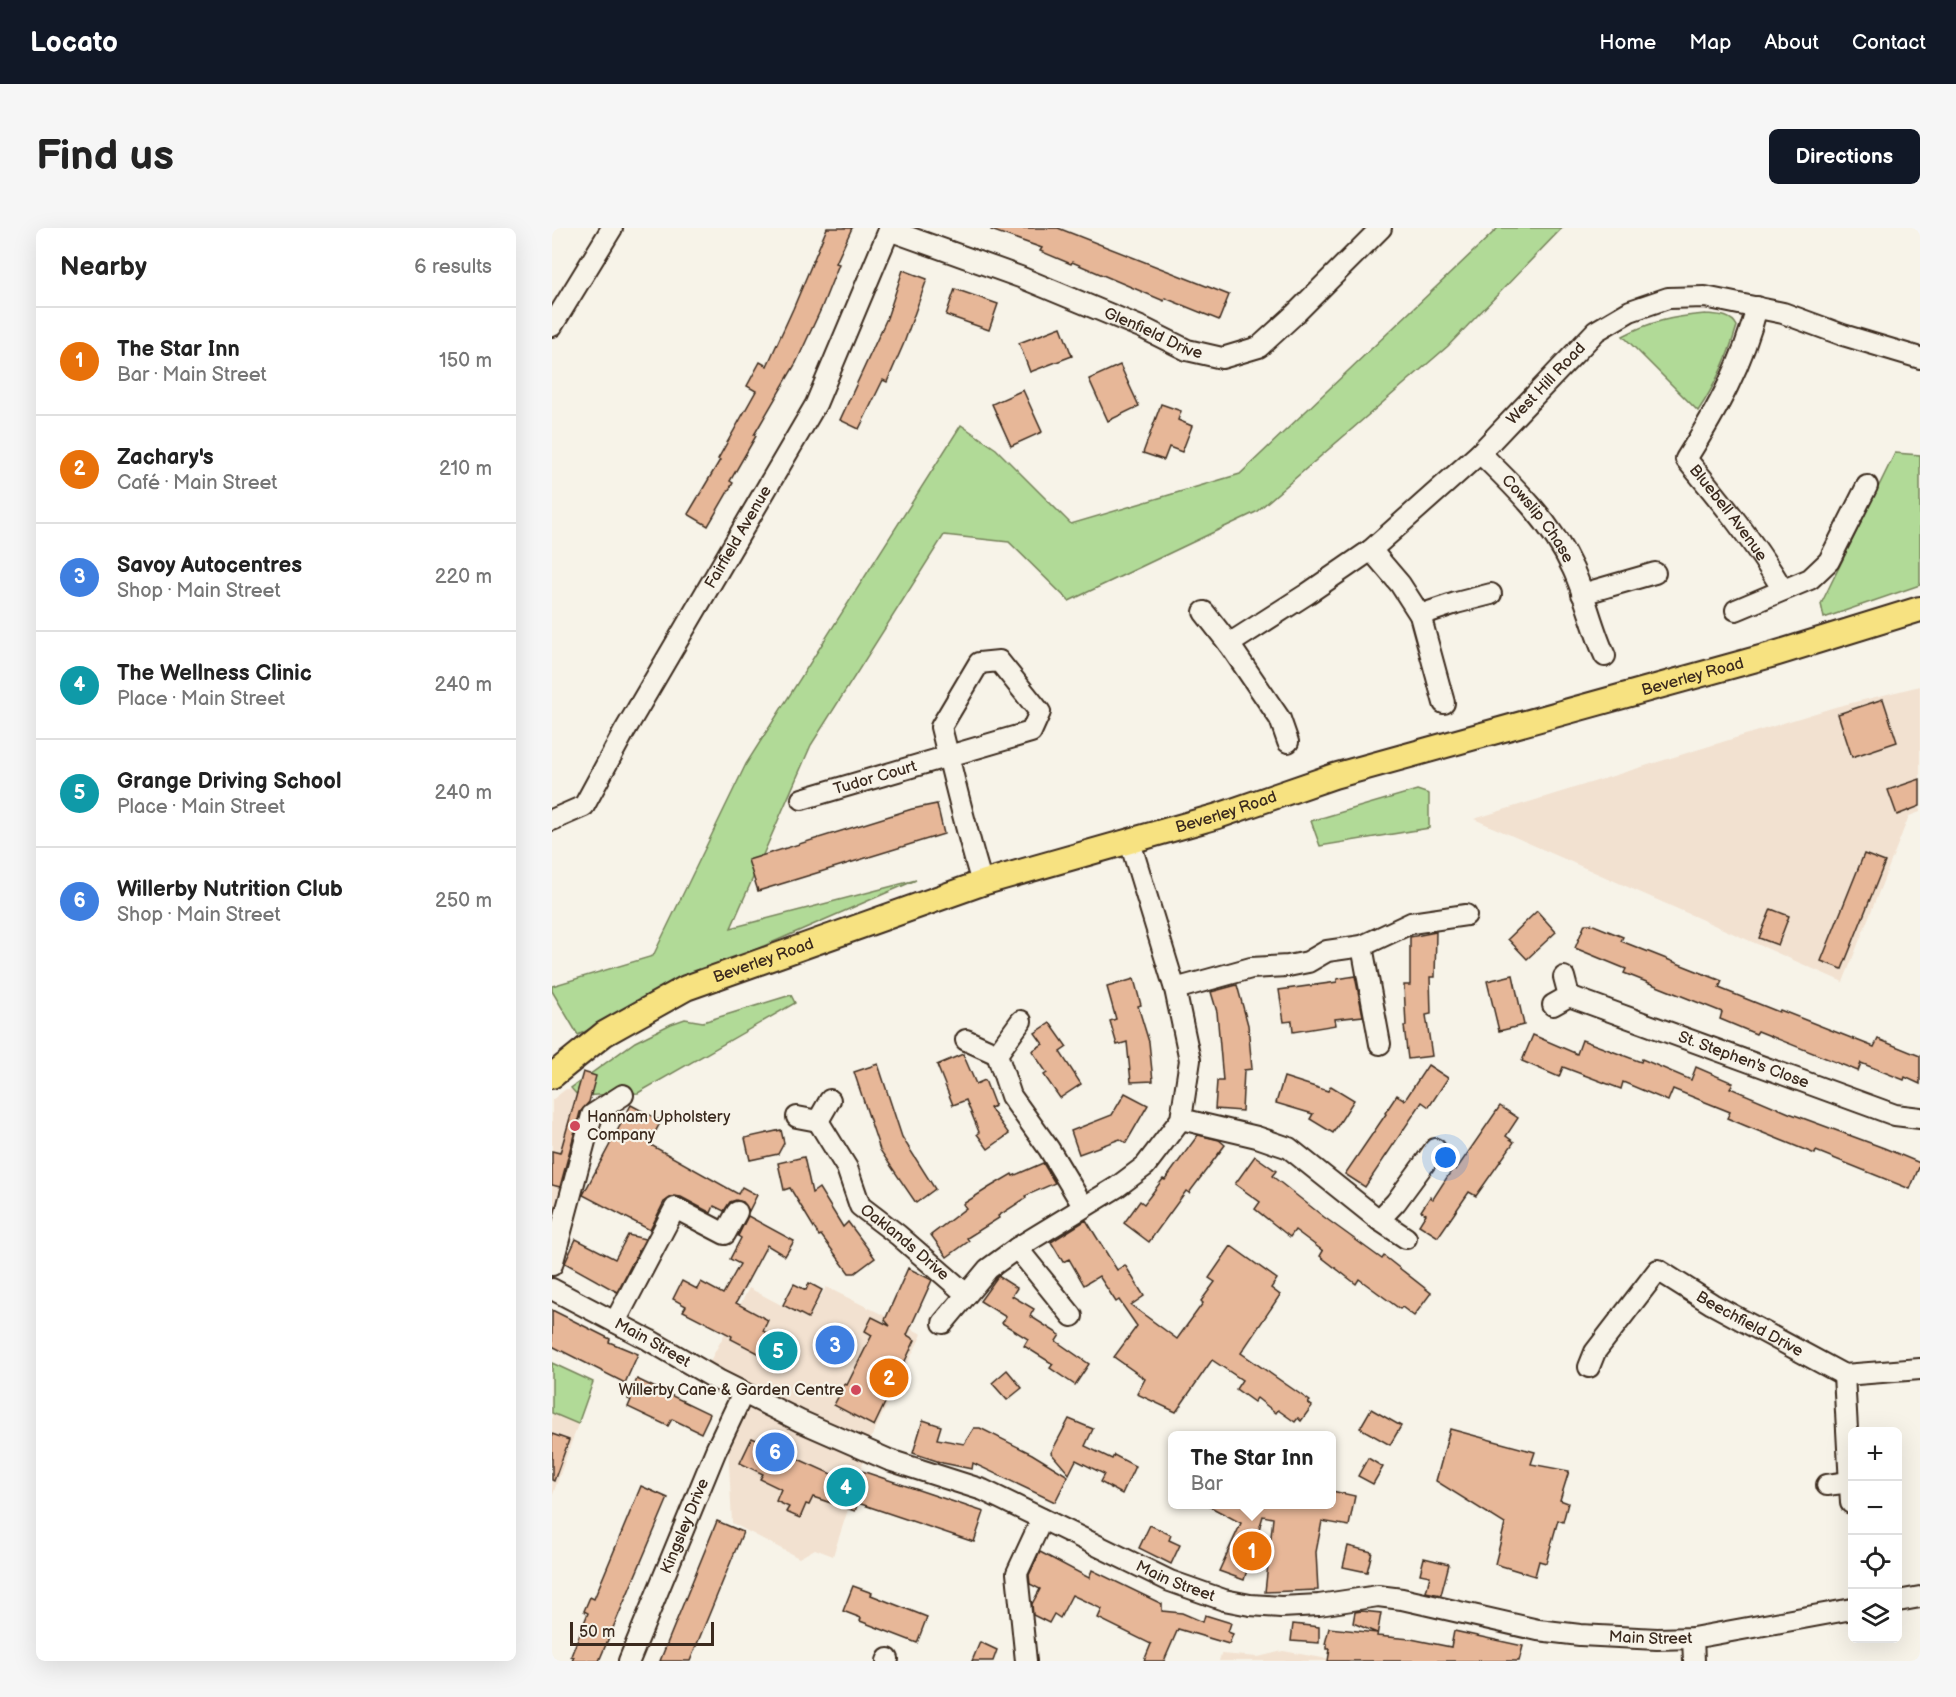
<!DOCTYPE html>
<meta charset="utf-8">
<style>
:root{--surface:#fff;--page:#f6f6f6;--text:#222;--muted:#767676;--line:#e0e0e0;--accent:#111827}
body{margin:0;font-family:"Balsamiq Sans",sans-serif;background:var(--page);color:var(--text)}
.controls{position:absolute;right:18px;bottom:18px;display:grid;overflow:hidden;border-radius:9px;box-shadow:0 6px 24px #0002}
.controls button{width:54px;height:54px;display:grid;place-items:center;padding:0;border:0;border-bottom:2px solid var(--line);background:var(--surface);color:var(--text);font:30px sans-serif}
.scale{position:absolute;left:18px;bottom:15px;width:144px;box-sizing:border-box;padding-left:6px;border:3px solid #3b2a1e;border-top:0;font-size:16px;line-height:21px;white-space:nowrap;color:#3b2a1e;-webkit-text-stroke:4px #f7f3e8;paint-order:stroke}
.you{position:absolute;left:894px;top:930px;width:21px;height:21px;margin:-15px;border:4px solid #fff;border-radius:50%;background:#1a73e8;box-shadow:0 0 0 9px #1a73e833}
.badge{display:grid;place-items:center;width:39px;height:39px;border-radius:50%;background:var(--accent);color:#fff;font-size:20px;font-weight:700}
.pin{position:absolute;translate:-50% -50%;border:3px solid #fff;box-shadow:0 2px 6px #0006}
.popup{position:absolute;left:616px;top:1203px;width:168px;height:78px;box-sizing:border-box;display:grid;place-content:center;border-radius:9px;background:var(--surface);filter:drop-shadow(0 2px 4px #0005);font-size:20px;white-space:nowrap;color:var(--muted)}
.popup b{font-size:22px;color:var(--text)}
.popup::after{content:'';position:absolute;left:50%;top:100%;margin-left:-12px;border:12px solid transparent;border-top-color:var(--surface)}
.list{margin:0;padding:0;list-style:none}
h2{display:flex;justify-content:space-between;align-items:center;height:78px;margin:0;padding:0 24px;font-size:26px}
h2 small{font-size:20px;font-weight:400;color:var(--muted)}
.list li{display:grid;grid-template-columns:39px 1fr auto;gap:18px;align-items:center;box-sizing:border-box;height:108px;padding:0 24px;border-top:2px solid var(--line)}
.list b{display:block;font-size:22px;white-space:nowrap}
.list p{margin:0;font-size:20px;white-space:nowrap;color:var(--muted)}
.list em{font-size:20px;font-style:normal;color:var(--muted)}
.icon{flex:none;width:33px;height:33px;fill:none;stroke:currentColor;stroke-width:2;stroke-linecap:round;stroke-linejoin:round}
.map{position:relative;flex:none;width:1368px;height:1433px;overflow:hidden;border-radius:9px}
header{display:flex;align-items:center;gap:36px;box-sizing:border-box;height:84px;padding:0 30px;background:var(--accent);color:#fff}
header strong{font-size:28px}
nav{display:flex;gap:33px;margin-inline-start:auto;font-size:21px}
.intro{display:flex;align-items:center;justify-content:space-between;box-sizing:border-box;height:144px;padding:0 36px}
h1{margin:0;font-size:42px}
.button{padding:15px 27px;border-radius:9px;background:var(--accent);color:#fff;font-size:21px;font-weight:700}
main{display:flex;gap:36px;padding:0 36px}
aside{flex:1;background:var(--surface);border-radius:9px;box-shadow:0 6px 24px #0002}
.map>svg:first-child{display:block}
.built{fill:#f2e1d0}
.green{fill:#b1da97;stroke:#76825a;stroke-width:1.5}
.building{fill:#e7b798;stroke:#3b2a1e;stroke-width:1.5}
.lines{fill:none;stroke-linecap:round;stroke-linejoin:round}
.minor-casing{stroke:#3b2a1e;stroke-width:24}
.major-casing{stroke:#3b2a1e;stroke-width:28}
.minor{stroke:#f7f3e8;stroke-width:20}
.major{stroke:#f7e281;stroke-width:24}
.poi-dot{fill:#d1495b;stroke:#f7f3e8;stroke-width:2}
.labels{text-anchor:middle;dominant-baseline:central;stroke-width:4.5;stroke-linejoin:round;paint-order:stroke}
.street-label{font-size:16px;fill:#3b2a1e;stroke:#f7f3e8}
.poi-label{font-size:16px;fill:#3b2a1e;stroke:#f7f3e8;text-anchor:start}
</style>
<header>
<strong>Locato</strong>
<nav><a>Home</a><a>Map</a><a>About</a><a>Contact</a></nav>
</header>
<div class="intro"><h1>Find us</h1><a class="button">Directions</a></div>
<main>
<aside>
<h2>Nearby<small>6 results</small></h2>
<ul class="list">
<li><span class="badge" style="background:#e8710a">1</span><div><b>The Star Inn</b><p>Bar · Main Street</p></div><em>150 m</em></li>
<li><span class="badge" style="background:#e8710a">2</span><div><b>Zachary's</b><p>Café · Main Street</p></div><em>210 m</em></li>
<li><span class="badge" style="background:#3f7fe0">3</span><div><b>Savoy Autocentres</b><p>Shop · Main Street</p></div><em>220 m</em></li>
<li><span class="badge" style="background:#0f9aa8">4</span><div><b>The Wellness Clinic</b><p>Place · Main Street</p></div><em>240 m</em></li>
<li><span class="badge" style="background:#0f9aa8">5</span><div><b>Grange Driving School</b><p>Place · Main Street</p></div><em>240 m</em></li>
<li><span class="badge" style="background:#3f7fe0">6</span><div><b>Willerby Nutrition Club</b><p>Shop · Main Street</p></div><em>250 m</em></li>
</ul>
</aside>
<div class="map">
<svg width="1368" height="1433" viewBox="0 0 1368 1433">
<rect width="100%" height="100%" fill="#f7f3e8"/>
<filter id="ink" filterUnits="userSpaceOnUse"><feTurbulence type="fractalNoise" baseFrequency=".0167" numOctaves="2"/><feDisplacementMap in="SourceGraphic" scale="12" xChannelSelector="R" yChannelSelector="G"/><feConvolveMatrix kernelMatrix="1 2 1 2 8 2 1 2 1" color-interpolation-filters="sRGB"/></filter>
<g filter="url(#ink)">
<g class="built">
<polygon points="1368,458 1368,584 1357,588 1291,754 922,591 1283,479"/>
<polygon points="14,861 37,863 0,1009 0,872"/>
<polygon points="274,1059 370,1106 319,1210 281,1328 263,1321 247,1330 180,1295 176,1216 183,1167 157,1135 197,1060 256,1091"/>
<polygon points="0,1135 41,1154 0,1269"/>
<polygon points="731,1423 788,1433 667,1433 669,1426 706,1429"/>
</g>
<g class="green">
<polygon points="946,0 1010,0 896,118 704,284 517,373 457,314 392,307 259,517 179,700 364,652 152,744 26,807 0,763 0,758 101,728 194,536 409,197 444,221 519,296 688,246"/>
<path d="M 1153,86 C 1164,87 1179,86 1185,98 C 1176,129 1164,156 1146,183 L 1071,108 C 1099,93 1121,89 1153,86 Z"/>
<polygon points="1343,225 1368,227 1368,357 1272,390 1269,376"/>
<polygon points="865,562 877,566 877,600 768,618 759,593"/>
<polygon points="239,767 243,775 86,865 26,868 19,860 83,814 119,796 133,791 151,794"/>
<polygon points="0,1135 41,1154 26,1196 0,1185"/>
</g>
<g class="building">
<polygon points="275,0 300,0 284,35 287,36 269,81 244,135 202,207 204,208 178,253 181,255 156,298 136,286 168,232 166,231 204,163 195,158 208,134 215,138 241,81"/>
<polygon points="439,0 506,0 677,67 667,92 613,70 612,73 520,34 519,36 488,23 490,20 439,2"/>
<polygon points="351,42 375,51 352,115 335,154 331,152 307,201 288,192 335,90"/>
<polygon points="403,61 446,76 437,102 394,87"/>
<polygon points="509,99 520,128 478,144 467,115"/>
<polygon points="568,137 587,178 556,193 537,151"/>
<polygon points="471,162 490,204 459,218 440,176"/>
<polygon points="609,176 629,183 626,192 640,198 630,224 617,219 612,232 591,225"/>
<polygon points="1331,471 1345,514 1300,529 1286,486"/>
<polygon points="1368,551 1368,578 1345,587 1336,562"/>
<polygon points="385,576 392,606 206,663 196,632 360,581"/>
<polygon points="1312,626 1333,634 1290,741 1269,733"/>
<polygon points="1219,681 1237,688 1226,717 1207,710"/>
<polygon points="985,683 1004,704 975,731 956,711"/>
<polygon points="1033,696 1039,696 1071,709 1069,713 1170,753 1167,760 1227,784 1228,782 1322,819 1326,811 1368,828 1368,856 1353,849 1352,852 1309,835 1306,843 1206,803 1204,806 1168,791 1170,784 1072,745 1074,741 1023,720"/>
<polygon points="884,704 883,749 878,749 879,786 874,787 880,828 856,831 852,798 854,798 852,757 858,757 858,709"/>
<polygon points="961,747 972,797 947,803 935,753"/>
<polygon points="803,748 811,788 783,791 784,797 741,804 740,793 732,794 727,762 785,754 785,751"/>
<polygon points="582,751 589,777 586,778 597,814 601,853 579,854 575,814 565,817 558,793 564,791 555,759"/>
<polygon points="685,757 696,797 700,841 692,842 690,883 663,881 665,853 671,853 665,784 659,764"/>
<polygon points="498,795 515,819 508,824 529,856 508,870 492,847 495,845 480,823 491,816 483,805"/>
<polygon points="981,807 1025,826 1030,812 1089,834 1090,831 1139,852 1144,839 1181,855 1178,860 1237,885 1332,920 1368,935 1368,937 1358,961 1264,923 1263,926 1194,898 1175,890 1178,884 1121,861 1116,873 1071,854 1069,861 1011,839 1007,849 970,833"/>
<polygon points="411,826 424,856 433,852 443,878 438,880 457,906 436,921 425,906 427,904 414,872 401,877 385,837"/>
<polygon points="326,836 350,909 383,961 364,975 328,922 302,844"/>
<polygon points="876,837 896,850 877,879 870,874 813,959 793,946 834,886 833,885 845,867 853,872"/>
<polygon points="31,844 44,848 37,874 28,884 8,959 0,957 0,923 8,925"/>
<polygon points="732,849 776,863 779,858 802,872 781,905 758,891 761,886 724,875"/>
<polygon points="573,865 596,877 574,915 568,911 527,926 519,903 560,887"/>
<polygon points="79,877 109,893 97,916 186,966 190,959 205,967 197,983 191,974 184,972 178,974 172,983 162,978 159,985 129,969 122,968 112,974 98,1002 31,967"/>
<polygon points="948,878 966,890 954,908 962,914 924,968 917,964 886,1009 867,997 874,986 869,983 878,969 881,971 901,940 904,942"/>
<polygon points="229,902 232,915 226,926 198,932 193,910"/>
<polygon points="646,907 667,912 673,917 637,965 634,963 597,1014 572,995 588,973 592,976 611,951 613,952"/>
<polygon points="703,928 724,943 720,948 772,989 830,1031 832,1028 879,1065 862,1088 850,1079 848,1081 807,1051 804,1056 768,1028 771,1023 743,1002 738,1009 703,981 708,974 683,956"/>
<polygon points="252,929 260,965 267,960 291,999 296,994 323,1030 303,1045 297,1045 269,1007 267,1008 238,960 232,962 226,935"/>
<polygon points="491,935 503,955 473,968 474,970 446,988 447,990 415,1010 417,1013 395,1029 379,1007 414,980 411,976 438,959 460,946 461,948"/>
<polygon points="196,988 242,1013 233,1028 215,1017 184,1075 216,1092 211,1103 245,1121 235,1140 179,1111 180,1108 131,1083 134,1078 121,1071 130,1053 145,1061 149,1054 171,1066 188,1036 178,1031 189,1010 186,1008"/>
<polygon points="534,992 565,1042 573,1037 592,1068 579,1077 625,1111 651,1075 649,1073 663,1054 657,1050 679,1018 725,1051 719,1060 728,1067 689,1125 758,1173 756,1175 760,1178 749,1193 746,1190 743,1194 726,1182 724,1185 705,1170 702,1174 684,1161 690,1152 660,1132 624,1184 585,1166 593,1151 562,1129 585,1098 567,1072 564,1074 547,1048 532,1057 517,1031 511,1034 499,1014"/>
<polygon points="76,1007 93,1011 65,1064 13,1035 24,1011 63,1031"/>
<polygon points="356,1040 380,1052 355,1107 363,1112 322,1198 282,1177 293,1156 295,1157 320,1107 313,1103 320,1089 338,1098 333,1092"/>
<polygon points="446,1048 465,1060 460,1068 482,1081 478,1088 508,1107 504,1113 537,1136 523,1157 498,1140 501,1136 472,1118 476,1111 450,1095 454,1089 428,1073"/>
<polygon points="257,1055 270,1062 256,1090 231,1077 242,1056 254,1062"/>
<polygon points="0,1082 58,1111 57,1114 86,1126 73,1155 0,1118"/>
<polygon points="455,1142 470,1160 455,1172 440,1155"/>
<polygon points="85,1151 158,1186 149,1205 120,1191 116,1198 76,1179 79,1172 76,1171"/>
<polygon points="819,1181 849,1198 838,1217 808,1200"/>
<polygon points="517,1191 541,1201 533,1218 560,1231 562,1227 583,1238 570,1266 548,1254 552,1246 524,1232 517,1246 499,1225"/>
<polygon points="371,1192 389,1198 385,1211 412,1216 422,1200 428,1200 480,1226 516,1248 503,1274 421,1235 420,1241 391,1235 361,1225"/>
<polygon points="898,1201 983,1224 979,1236 1017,1243 1008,1272 1016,1275 1011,1294 1006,1292 994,1335 987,1333 983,1348 943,1336 953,1296 884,1253"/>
<polygon points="0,1206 17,1212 2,1253 0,1252"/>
<polygon points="200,1210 288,1250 292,1237 432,1284 422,1314 306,1275 303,1283 261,1269 257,1277 254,1276 248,1290 234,1284 237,1279 224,1273 229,1261 208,1251 211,1246 188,1235"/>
<polygon points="816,1230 831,1239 821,1256 806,1248"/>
<polygon points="89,1258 116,1270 47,1433 20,1433 22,1429 19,1428 36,1385 32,1383 38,1369 42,1371"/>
<polygon points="780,1263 803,1268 797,1298 770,1293 764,1324 766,1362 713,1364 721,1290 711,1288 692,1352 667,1343 689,1295 653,1276 780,1276"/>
<polygon points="165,1293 191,1304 138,1433 108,1433"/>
<polygon points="598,1297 619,1307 617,1312 628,1317 619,1336 587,1320"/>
<polygon points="796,1318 820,1324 815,1344 791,1339"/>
<polygon points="488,1324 537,1350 540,1342 610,1376 610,1383 630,1385 651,1394 653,1387 679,1395 676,1404 681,1406 677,1416 626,1401 612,1433 592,1433 599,1416 546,1390 550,1381 520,1367 508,1390 502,1386 497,1395 481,1387 480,1376 488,1361 478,1356 477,1347"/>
<polygon points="872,1330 897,1336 889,1367 874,1364 878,1348 868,1346"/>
<polygon points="301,1358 320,1365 319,1367 375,1389 365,1415 308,1393 309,1390 291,1383"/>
<polygon points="810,1383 829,1385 825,1408 859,1411 899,1419 902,1403 971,1418 967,1433 776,1433 778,1421 775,1421 775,1416 773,1416 777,1400 825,1405 801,1395 803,1384"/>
<polygon points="741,1396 767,1399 767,1415 739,1413"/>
<polygon points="428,1414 445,1422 441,1433 420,1433"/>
</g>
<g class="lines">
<defs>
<g id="minor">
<path id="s1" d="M 337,2 L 468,49 L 591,100 L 635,122 L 670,130 L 707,119 L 742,87 L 829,0"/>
<path id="s2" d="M 1205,79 C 1191,135 1165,182 1134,231 C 1169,273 1203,315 1231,362"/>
<polyline points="0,98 60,0"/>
<path id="s3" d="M 928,225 C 964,260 1000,295 1021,341 C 1034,369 1040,400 1053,428"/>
<polyline points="819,322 848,356 868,387 892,475"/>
<polyline points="1030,366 1103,345"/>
<polyline points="1184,382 1258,351 1277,333 1315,258"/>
<polyline points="652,384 677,416 728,491 736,514"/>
<polyline points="868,387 904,375 939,366"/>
<path id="s4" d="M 677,416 L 755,366 L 819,322 L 928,225 L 1044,103 L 1078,83 L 1116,70 L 1153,69 L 1231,85 L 1291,107 L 1368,130"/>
<path id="s5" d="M 250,571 L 479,504 L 488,484 L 447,433 L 427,435 L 389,499 C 402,551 414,603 430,655"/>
<path id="s6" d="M 0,592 L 32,578 L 72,504 L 264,176 L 338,0"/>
<polyline points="810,718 828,816"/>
<polyline points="623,761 699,740 736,738 756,734 775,723 810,718 859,695 914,687"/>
<path id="s7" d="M 1017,768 L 1343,887 L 1368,890"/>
<polyline points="1001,777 1017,768 1012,749"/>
<polyline points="414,812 445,826 469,793"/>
<polyline points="445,826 459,868 497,921 531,978"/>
<polyline points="245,889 266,893 278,872"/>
<polyline points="629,891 705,909 737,920 827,992 854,1010"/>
<path id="s8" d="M 266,893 L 295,940 L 308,978 L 346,1007 L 414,1066"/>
<polyline points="827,992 844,974 883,921"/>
<polyline points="465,1020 520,1088"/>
<polyline points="0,1037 40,887 71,867"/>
<path id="s9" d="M 0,1061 L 97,1112 L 166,1152 L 248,1193 L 337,1232 L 431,1262 L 618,1353 L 672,1372 L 698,1377 L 729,1379 L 767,1377 L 826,1368 L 850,1371 L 986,1402 L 1028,1407 L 1105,1411 L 1141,1410 L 1300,1381"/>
<polyline points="63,1094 123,980 173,1006 185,984"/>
<polyline points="391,1095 436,1041 465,1020 565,959 593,938 629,891 638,832 623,761 578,614"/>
<path id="s10" d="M 1037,1139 L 1043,1124 L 1106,1042 L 1160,1076 L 1292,1147 L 1368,1141"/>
<polyline points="1292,1147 1299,1275"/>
<polyline points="1275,1257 1298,1254"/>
<polyline points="1346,1373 1368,1369"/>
<polyline points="1141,1410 1142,1433"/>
<path id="s11" d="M 77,1433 L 164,1222 L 191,1165"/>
<polyline points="335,1433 336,1431"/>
<polyline points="474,1433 465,1345 490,1291"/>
</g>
<g id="major">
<path id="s12" d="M 0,848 L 52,806 L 134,760 L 430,655 L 666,588 L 782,548 L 1219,427 L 1368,381"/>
</g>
</defs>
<use href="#minor" class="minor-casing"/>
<use href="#major" class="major-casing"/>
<use href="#minor" class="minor"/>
<use href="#major" class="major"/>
</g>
</g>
<g class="poi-dot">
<circle cx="23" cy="898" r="6"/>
<circle cx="304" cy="1162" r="6"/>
</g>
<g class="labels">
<g class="street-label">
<text stroke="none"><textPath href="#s1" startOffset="284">Glenfield Drive</textPath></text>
<text stroke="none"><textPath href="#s4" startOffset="412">West Hill Road</textPath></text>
<text stroke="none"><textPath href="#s2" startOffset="237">Bluebell Avenue</textPath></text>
<text stroke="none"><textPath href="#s3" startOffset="88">Cowslip Chase</textPath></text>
<text stroke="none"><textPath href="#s6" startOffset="345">Fairfield Avenue</textPath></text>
<text stroke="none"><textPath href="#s12" startOffset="1215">Beverley Road</textPath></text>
<text stroke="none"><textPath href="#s5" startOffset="76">Tudor Court</textPath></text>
<text stroke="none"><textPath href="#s12" startOffset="729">Beverley Road</textPath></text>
<text stroke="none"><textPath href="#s12" startOffset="243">Beverley Road</textPath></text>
<text stroke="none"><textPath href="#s7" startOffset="186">St. Stephen's Close</textPath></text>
<text stroke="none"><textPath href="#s8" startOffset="153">Oaklands Drive</textPath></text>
<text stroke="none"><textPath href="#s10" startOffset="226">Beechfield Drive</textPath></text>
<text stroke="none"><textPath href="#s9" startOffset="114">Main Street</textPath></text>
<text stroke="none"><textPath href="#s11" startOffset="146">Kingsley Drive</textPath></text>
<text stroke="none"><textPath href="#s9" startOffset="690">Main Street</textPath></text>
<text stroke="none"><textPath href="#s9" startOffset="1174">Main Street</textPath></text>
</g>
<g class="poi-label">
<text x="35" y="889">Hannam Upholstery<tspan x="35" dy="18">Company</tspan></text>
<text x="292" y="1162" text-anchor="end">Willerby Cane &amp; Garden Centre</text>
</g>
</g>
</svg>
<div class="controls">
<button>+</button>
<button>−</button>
<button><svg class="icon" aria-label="locate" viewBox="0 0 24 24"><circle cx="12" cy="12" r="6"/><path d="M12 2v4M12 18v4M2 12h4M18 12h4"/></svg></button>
<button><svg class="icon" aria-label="layers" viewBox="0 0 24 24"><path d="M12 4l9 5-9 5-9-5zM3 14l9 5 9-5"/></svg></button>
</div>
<div class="scale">50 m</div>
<div class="you"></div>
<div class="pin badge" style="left:700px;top:1323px;background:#e8710a">1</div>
<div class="popup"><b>The Star Inn</b>Bar</div>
<div class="pin badge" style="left:337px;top:1150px;background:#e8710a">2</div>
<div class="pin badge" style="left:283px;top:1117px;background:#3f7fe0">3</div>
<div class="pin badge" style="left:294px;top:1259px;background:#0f9aa8">4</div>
<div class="pin badge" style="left:226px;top:1123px;background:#0f9aa8">5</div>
<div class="pin badge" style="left:223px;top:1224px;background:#3f7fe0">6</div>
</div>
</main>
